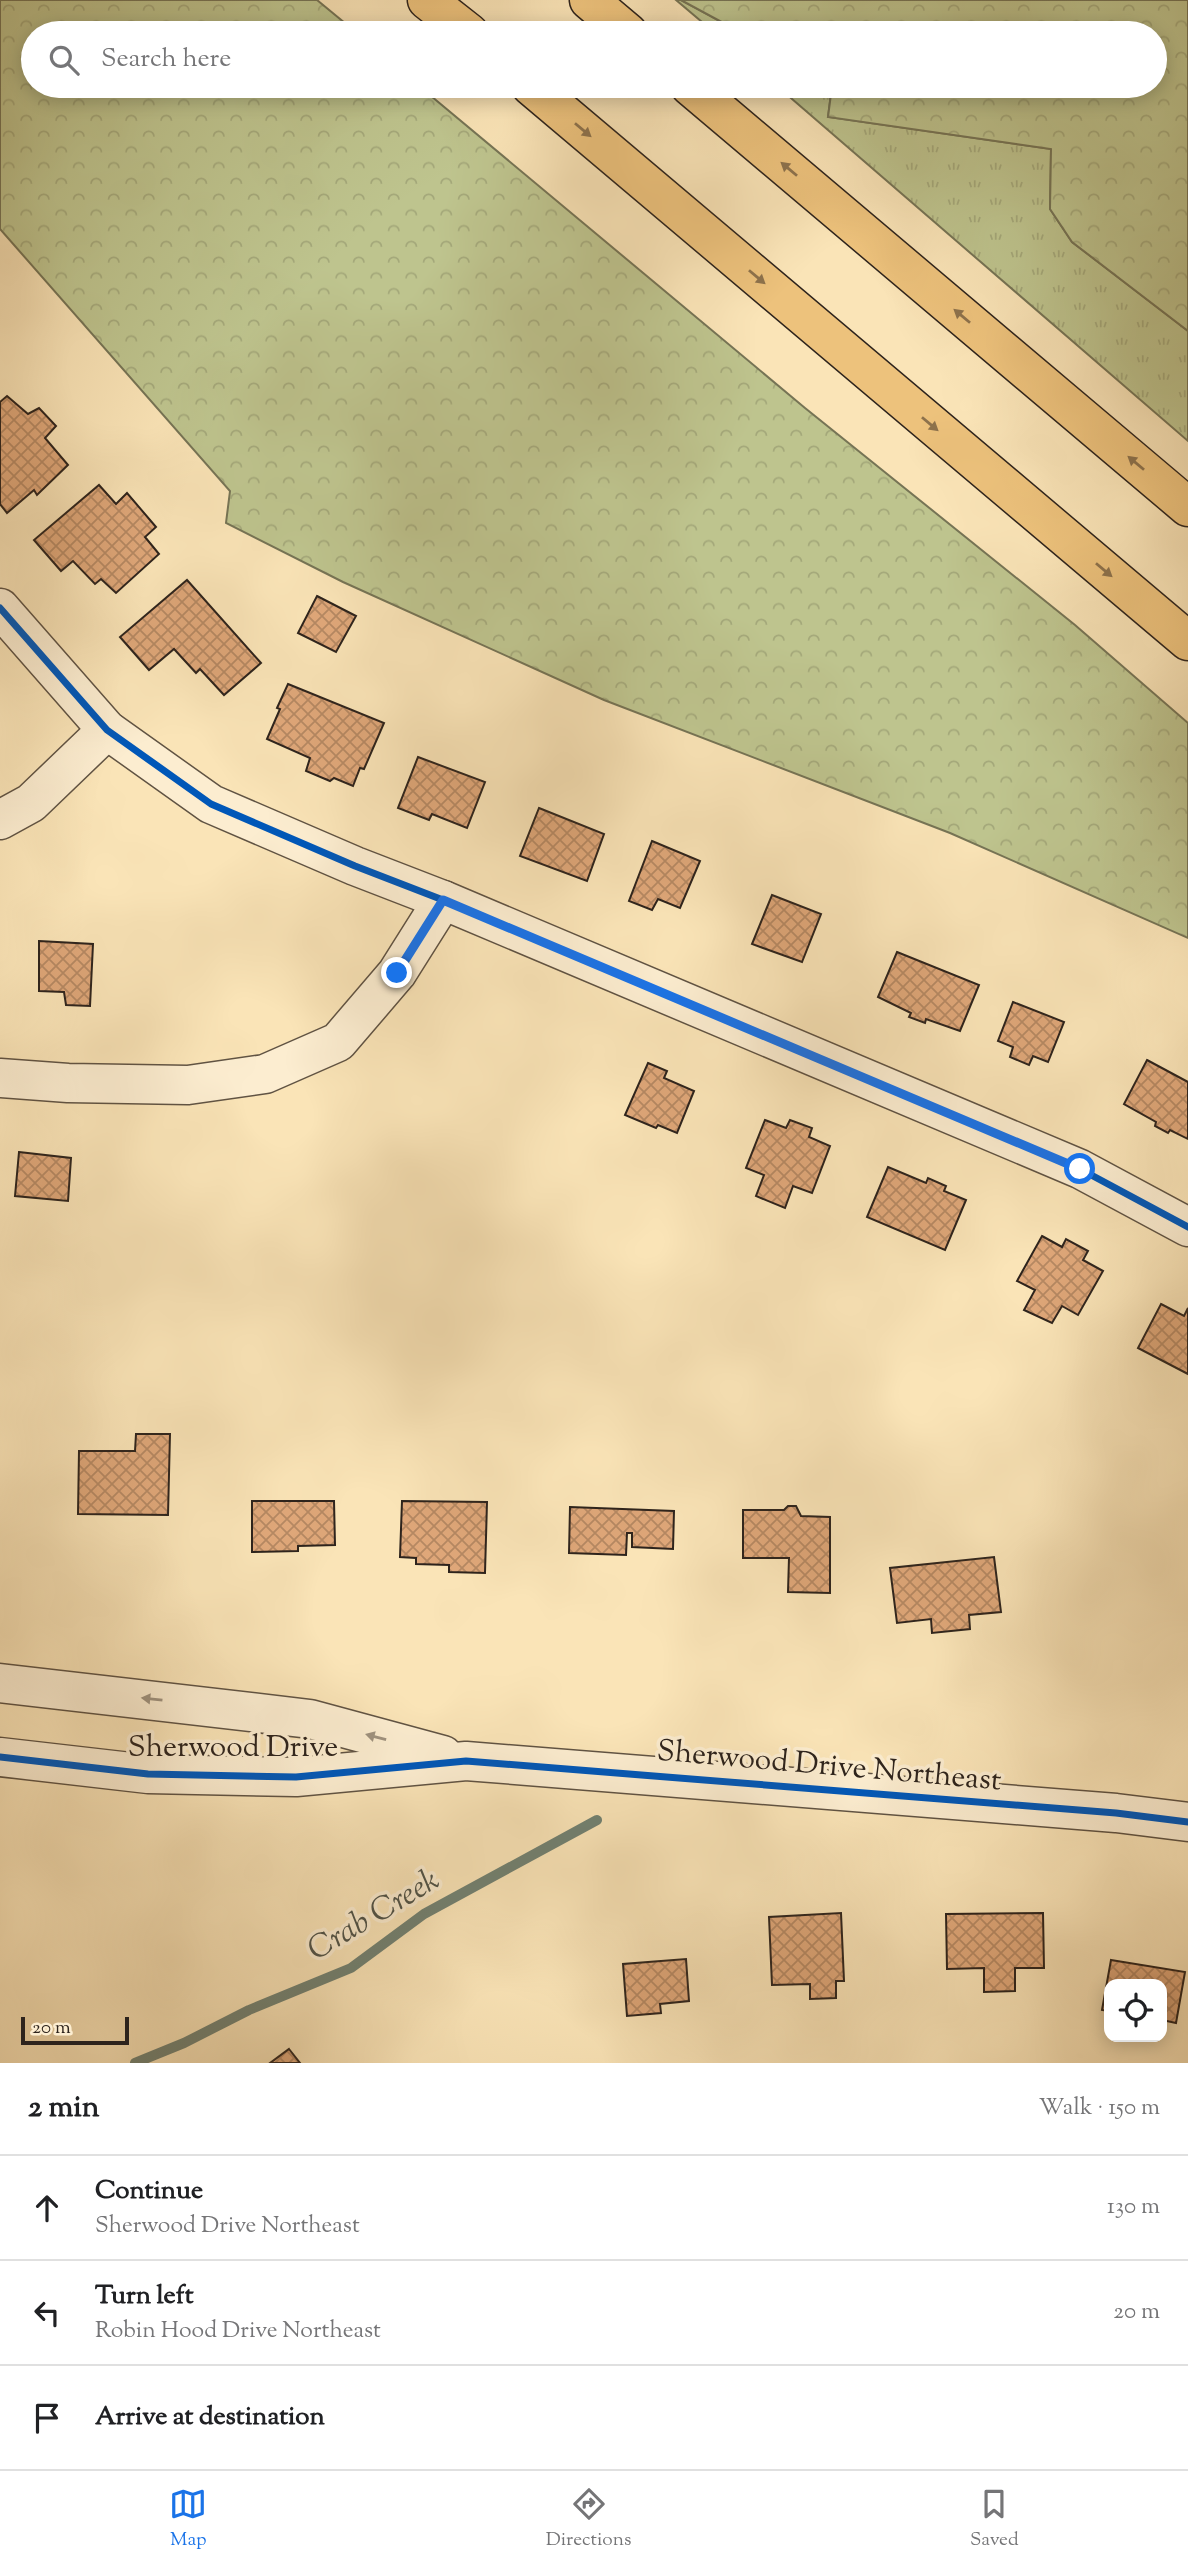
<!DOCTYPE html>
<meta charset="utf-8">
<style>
:root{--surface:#fff;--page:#f6f6f6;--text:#202124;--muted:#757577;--line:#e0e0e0;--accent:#1a73e8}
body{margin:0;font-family:"Sorts Mill Goudy",serif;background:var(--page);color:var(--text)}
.controls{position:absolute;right:21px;bottom:21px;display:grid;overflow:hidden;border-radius:14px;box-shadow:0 4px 18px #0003}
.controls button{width:63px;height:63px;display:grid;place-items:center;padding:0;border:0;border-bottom:2px solid var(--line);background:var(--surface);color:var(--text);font:35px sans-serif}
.scale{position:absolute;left:21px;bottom:18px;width:108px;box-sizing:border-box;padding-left:7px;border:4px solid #2d231c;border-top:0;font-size:19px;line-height:24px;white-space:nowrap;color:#2d231c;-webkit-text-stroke:5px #fcedd0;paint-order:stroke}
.stop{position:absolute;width:21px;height:21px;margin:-16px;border:5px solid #1a73e8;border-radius:50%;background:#fff}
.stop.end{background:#1a73e8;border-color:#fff;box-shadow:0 2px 7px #0008}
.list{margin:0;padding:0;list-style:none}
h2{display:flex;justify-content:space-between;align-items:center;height:91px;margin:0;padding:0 28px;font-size:30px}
h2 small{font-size:23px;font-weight:400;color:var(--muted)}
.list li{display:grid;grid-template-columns:46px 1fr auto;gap:21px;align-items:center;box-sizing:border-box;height:105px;padding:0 28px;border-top:2px solid var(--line)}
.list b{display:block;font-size:26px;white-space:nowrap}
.list p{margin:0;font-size:23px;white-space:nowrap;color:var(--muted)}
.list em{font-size:23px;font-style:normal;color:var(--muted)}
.icon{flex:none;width:38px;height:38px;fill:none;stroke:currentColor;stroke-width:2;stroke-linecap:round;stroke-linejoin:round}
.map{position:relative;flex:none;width:1188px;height:2063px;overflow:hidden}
.search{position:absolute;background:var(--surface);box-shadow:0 4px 18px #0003;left:21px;right:21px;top:21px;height:77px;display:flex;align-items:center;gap:18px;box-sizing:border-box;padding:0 24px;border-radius:38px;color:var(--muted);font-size:26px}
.sheet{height:406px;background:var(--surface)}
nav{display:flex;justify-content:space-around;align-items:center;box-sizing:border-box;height:98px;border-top:2px solid var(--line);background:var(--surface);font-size:19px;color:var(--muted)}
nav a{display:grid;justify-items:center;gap:4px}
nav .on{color:var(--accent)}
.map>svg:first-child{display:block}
.grass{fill:url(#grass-tufts);stroke:#767455;stroke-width:2}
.forest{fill:url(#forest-crowns);stroke:#767455;stroke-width:2}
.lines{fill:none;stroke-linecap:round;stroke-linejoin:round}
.stream{stroke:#718172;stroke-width:10}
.building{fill:url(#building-cross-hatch);stroke:#2d231c;stroke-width:2}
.minor-casing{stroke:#605343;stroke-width:41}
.highway-casing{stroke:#2d231c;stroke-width:41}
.minor{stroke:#fcedd0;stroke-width:38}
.highway{stroke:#edc27c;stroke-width:38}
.cycleway-casing{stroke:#fcedd0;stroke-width:11}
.cycleway{stroke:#0057b8;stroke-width:7}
.oneway{fill:#8d724c}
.oneway2{fill:#9f927f}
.route{stroke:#1a73e8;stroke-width:9}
.labels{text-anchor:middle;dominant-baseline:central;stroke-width:7;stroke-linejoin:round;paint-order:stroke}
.street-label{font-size:30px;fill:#2d231c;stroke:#fcedd0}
.water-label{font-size:32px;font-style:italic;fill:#4f5247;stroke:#fcedd0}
</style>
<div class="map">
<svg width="1188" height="2063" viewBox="0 0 1188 2063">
<defs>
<pattern id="grass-tufts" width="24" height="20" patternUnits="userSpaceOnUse" patternTransform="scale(1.75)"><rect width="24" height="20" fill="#bec48e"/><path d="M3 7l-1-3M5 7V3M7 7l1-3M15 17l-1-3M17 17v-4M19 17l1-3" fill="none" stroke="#a4a87a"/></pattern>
<pattern id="forest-crowns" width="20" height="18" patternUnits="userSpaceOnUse" patternTransform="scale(1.75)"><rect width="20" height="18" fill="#bec48e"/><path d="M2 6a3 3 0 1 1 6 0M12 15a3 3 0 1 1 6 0" fill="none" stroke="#a4a87a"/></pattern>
<pattern id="building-cross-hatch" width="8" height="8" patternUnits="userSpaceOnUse" patternTransform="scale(1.75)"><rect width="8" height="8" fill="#dfa779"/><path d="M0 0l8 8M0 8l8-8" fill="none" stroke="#b58862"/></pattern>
</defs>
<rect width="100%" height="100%" fill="#fae4b7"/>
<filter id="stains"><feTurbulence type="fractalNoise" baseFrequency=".00286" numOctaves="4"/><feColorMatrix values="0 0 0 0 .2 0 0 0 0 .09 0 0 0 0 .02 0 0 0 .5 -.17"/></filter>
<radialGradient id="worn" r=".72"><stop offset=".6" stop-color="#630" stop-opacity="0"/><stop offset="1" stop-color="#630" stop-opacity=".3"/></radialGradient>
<g class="grass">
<polygon points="676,0 681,0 742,33 715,33"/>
<polygon points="777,86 832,86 828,117 1051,149 1050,209 1072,242 1188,331 1188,441"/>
</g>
<g class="forest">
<polygon points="0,0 317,0 357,33 33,33 33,86 419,86 805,408 1075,625 1188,723 1188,938 950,833 604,700 343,582 226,523 230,491 0,229"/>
<polygon points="681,0 1188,0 1188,331 1072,242 1050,209 1051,149 828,117 832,86 1155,86 1155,33 742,33"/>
</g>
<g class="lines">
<polyline class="stream" points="135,2063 184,2043 249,2010 351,1968 424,1914 597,1820"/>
</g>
<g class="building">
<polygon points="7,396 28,414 39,408 56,426 45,438 68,465 37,495 34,490 7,513 0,504 0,402"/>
<polygon points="99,485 116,504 127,493 156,527 145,537 159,554 116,593 101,579 95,584 73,561 61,571 34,540"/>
<polygon points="187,580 261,663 224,695 200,669 196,673 174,649 149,670 120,637"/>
<polygon points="317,596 356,616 336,652 298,633"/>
<polygon points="288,684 384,723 364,769 360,768 353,786 334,778 330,781 306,771 310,758 267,739 280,709 277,708"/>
<polygon points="418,757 485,782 467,828 432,814 429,820 398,808"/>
<polygon points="539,808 604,834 587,881 520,856"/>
<polygon points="652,841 700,861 680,908 658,899 652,910 629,901"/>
<polygon points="772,895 821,914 802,962 752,944"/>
<polygon points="39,941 93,944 90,1006 66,1005 64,992 39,991"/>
<polygon points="897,952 979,985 960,1031 926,1019 925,1023 909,1017 911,1013 878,997"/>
<polygon points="1013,1002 1064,1022 1048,1062 1033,1056 1029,1065 1010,1057 1013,1047 998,1041"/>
<polygon points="1147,1060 1188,1082 1188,1139 1170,1130 1168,1133 1155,1126 1156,1122 1124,1104"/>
<polygon points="648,1063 667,1071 664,1078 694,1091 677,1133 658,1125 656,1128 625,1115"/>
<polygon points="765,1120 786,1128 790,1120 812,1128 809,1137 830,1146 812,1193 793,1186 785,1208 756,1196 764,1175 746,1168"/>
<polygon points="19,1152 71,1158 68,1201 15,1196"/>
<polygon points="888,1167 926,1183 928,1178 946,1186 944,1191 966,1200 945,1250 867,1217"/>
<polygon points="1042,1236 1062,1247 1066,1239 1088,1251 1083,1260 1103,1271 1078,1315 1062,1306 1052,1323 1024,1310 1035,1290 1017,1281"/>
<polygon points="1161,1304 1184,1316 1188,1308 1188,1374 1138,1348"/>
<polygon points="136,1434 170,1434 168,1515 78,1514 79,1451 135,1451"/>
<polygon points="252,1501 334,1501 335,1545 298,1546 298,1551 252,1552"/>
<polygon points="402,1501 487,1502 485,1573 449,1572 449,1565 416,1564 416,1558 400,1557"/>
<polygon points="788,1506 796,1506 801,1516 830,1517 830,1593 788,1592 789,1558 743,1558 743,1510 784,1510"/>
<polygon points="570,1507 674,1511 673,1549 632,1547 632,1533 627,1533 626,1555 569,1553"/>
<polygon points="994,1557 1001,1612 969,1615 970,1629 932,1633 931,1619 897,1623 890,1568"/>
<polygon points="841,1913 844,1981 836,1981 836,1998 810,1999 810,1984 772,1985 769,1917"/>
<polygon points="1043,1913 1044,1968 1015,1968 1015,1991 984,1992 984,1968 947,1969 946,1914"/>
<polygon points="686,1959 689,2001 660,2004 661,2013 627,2016 623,1964"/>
<polygon points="1111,1960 1185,1972 1176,2023 1162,2020 1162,1984 1109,1984 1109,2011 1102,2010"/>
<polygon points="289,2049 300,2063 270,2063"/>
</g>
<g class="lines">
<defs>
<g id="minor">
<polyline points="0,608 107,730 211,804 355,866 443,900 1080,1169 1188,1227"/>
<polyline points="0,820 31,803 107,730"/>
<polyline points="0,1078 68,1083 188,1085 265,1074 338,1042 397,973 443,900"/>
<polyline points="0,1683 310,1719 443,1755"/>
<polyline points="0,1757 148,1774 296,1777 466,1761 1116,1813 1188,1822"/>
</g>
<g id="highway">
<polyline points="427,0 469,33"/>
<polyline points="589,0 628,33"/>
<polyline points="531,86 1188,641"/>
<polyline points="690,86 1188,507"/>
</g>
</defs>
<use href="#minor" class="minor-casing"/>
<use href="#highway" class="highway-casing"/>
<use href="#minor" class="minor"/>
<use href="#highway" class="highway"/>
<defs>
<g id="cycleway">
<polyline points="0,608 107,730 211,804 355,866 443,900 1080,1169 1188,1227"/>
<polyline points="0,1757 148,1774 296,1777 466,1761 1116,1813 1188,1822"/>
</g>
</defs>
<use href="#cycleway" class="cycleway-casing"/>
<use href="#cycleway" class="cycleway"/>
</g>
<defs><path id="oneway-solid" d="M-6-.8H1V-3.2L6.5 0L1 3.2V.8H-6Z" transform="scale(1.75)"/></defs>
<g class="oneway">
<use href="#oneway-solid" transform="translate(583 130) rotate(40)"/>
<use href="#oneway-solid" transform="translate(789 169) rotate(-140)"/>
<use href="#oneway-solid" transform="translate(757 277) rotate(40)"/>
<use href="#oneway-solid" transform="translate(962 316) rotate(-140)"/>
<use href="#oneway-solid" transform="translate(930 424) rotate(40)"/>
<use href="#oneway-solid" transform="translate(1136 463) rotate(-140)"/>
<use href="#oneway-solid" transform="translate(1104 570) rotate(40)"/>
</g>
<g class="oneway2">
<use href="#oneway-solid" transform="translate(152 1699) rotate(-174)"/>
<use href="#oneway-solid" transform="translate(376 1737) rotate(-165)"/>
</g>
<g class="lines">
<polyline class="route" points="397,973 443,900 1080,1169"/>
</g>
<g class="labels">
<g class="street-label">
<text x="233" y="1748">Sherwood Drive</text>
<text transform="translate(829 1767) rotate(5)">Sherwood Drive Northeast</text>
</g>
<g class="water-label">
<text transform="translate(374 1916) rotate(-31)">Crab Creek</text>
</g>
</g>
<rect width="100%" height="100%" filter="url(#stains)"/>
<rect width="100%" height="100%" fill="url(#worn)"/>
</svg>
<div class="controls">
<button><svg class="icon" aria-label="locate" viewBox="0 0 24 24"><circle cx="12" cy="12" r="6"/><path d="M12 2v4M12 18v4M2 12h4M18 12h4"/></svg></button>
</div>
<div class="scale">20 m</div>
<div class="stop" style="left:1080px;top:1169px"></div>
<div class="stop end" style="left:397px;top:973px"></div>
<div class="search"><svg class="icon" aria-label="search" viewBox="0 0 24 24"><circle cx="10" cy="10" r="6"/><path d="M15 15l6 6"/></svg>Search here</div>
</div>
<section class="sheet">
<h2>2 min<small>Walk · 150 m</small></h2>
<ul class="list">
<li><svg class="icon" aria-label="ahead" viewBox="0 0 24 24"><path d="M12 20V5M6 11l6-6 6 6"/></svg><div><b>Continue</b><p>Sherwood Drive Northeast</p></div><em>130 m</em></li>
<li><svg class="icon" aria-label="left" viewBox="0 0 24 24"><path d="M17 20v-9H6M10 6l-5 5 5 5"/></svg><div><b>Turn left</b><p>Robin Hood Drive Northeast</p></div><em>20 m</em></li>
<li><svg class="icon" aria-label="arrive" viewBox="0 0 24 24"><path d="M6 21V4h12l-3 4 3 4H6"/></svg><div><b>Arrive at destination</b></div></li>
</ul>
</section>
<nav>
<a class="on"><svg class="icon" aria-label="map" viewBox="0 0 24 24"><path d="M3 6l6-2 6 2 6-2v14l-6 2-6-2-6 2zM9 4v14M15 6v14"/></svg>Map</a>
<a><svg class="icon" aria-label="directions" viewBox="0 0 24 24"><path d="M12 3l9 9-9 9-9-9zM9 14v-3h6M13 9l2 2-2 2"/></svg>Directions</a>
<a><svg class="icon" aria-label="saved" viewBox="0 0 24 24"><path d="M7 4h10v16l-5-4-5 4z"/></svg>Saved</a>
</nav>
